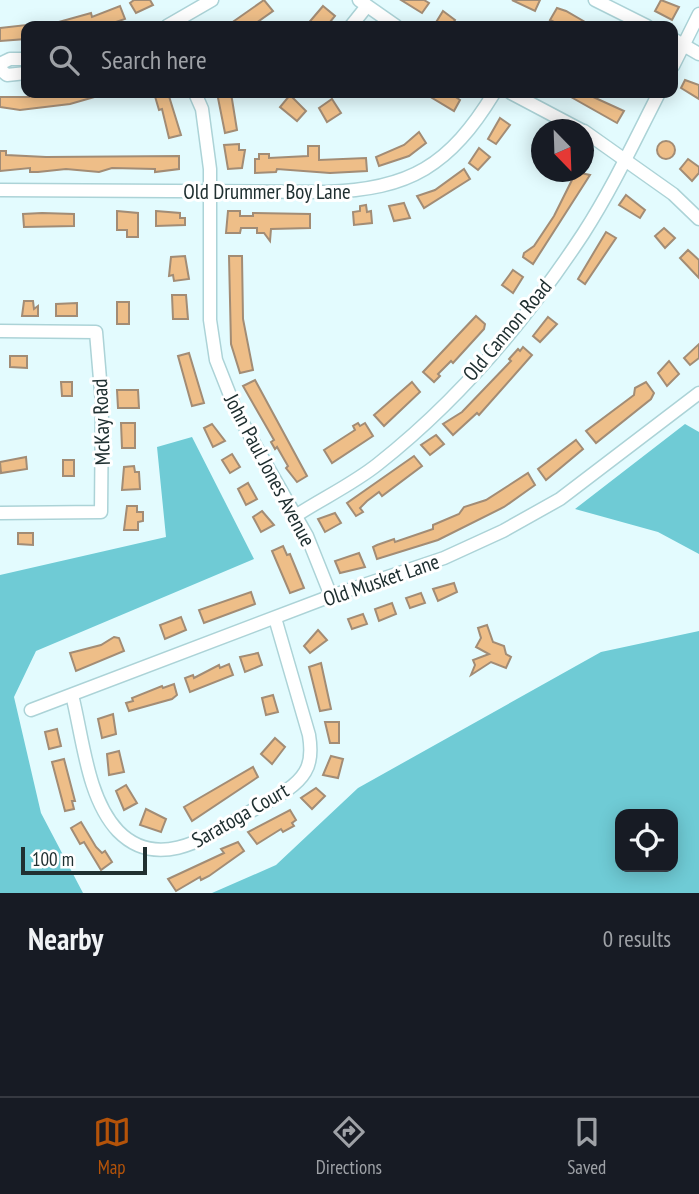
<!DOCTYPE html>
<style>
:root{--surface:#171b24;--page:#20242c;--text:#f1f3f6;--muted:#9ea1a6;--line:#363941;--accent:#b45309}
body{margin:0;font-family:"PT Sans Narrow",sans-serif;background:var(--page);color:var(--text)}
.controls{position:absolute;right:21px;bottom:21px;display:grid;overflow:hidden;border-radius:14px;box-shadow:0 4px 18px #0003}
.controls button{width:63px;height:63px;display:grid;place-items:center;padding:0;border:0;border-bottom:2px solid var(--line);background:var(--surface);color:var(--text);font:35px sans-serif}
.compass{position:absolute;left:531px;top:119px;width:63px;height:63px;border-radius:50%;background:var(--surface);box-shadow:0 4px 18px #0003;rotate:157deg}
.scale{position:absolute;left:21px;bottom:18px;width:126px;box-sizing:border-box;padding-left:7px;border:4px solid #203031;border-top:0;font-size:19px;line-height:24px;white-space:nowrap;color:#203031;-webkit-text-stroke:5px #fff;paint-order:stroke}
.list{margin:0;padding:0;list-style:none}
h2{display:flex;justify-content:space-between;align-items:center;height:91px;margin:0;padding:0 28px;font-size:30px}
h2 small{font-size:23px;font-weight:400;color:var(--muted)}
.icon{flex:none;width:38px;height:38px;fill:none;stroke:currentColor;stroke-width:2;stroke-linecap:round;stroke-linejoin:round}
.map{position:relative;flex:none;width:699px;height:893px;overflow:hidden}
.search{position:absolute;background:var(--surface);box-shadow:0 4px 18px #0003;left:21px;right:21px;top:21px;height:77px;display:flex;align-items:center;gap:18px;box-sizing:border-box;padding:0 24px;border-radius:14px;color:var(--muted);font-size:26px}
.sheet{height:203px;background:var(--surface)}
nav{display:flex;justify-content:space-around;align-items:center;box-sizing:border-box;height:98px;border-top:2px solid var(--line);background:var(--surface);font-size:19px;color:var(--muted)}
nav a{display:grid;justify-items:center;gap:4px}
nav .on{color:var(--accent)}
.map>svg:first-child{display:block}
.forest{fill:#6fcbd5;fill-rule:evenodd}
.building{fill:#eebe88;stroke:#a28c75;stroke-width:2}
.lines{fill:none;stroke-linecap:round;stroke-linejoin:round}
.minor-casing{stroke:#acd3d7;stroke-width:15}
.minor{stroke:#fff;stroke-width:12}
.labels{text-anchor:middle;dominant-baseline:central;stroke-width:6;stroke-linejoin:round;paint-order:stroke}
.street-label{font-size:21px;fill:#203031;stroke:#fff}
</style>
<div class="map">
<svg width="699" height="893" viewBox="0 0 699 893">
<rect width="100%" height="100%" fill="#e3fbfe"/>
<g class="forest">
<polygon points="685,424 699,432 699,554 658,532 575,509"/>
<polygon points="192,437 254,559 36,651 14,697 41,813 83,893 0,893 0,575 166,537 157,447"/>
<path d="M 699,631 L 699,893 L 212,893 L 276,865 L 358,788 L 601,652 ZM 673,814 L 673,867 L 620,867 L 620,814 Z"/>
</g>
<g class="building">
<polygon points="134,0 150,0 153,5 136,13 130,3"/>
<polygon points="264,0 273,11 252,26 227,26"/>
<polygon points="401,0 424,0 429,3 422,13"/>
<polygon points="512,0 540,0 535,11"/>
<polygon points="661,0 679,7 672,20 655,11"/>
<polygon points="120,6 125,19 110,24 55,26 55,23 91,13 92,17"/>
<polygon points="323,6 335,16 330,22 326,26 306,26"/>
<polygon points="557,8 566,11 592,26 560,25 550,20"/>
<polygon points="443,11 455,20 451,26 435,24"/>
<polygon points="26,25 26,39 0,41 0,28"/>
<polygon points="685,80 699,85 699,99 681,88"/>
<polygon points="29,93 104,93 105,94 70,104 20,110 0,107 0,97 29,97"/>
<polygon points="154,93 168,93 181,135 169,138 162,109 159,110"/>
<polygon points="217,93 231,93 237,130 225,133"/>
<polygon points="424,93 450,93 460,100 454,111"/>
<polygon points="564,93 593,93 591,96 624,111 617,123"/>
<polygon points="290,95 306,111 297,121 280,107"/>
<polygon points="332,99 341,113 327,122 319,108"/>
<polygon points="500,118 510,125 496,144 488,139"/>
<polygon points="419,132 426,143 409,156 379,166 376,157 404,145"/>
<circle cx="666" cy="150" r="9"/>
<polygon points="239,144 239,150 245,150 242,168 228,169 224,145"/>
<polygon points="308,146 319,146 319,160 366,158 367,171 330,173 277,169 276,172 255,173 255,159 259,159 259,154 269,154 269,158 308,156"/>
<polygon points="479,148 490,157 478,170 469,163"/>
<polygon points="0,151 6,151 6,155 46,157 179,156 179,169 155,172 155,169 112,168 99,172 66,169 38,172 30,172 30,168 0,171"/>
<polygon points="688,159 699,167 699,173 692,181 680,169"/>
<polygon points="464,169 470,179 424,208 417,196 435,190"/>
<polygon points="576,172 590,175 533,264 523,257 524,253 534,246 554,216"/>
<polygon points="626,195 645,210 640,218 619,205"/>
<polygon points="404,203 410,218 394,221 389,206"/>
<polygon points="366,205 367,212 371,211 372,223 354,225 353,212 360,211 360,206"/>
<polygon points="117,211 138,213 138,237 127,237 127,230 117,230"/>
<polygon points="156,211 180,213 180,218 185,218 185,225 156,226"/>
<polygon points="228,211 240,211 240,216 253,216 253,213 310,214 310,228 271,229 270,241 264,233 257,233 257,228 241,228 240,233 226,233"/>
<polygon points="42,213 74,214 74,226 24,227 23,214"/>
<polygon points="664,228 675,238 665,248 655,236"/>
<polygon points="606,232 616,238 585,284 578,279"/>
<polygon points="688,250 699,260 699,278 680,258"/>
<polygon points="185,256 189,279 174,281 173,275 169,276 171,257"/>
<polygon points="229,256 242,256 243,319 253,370 240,373 231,344"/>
<polygon points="513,270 523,277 513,293 502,285"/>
<polygon points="172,295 186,295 188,319 173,319"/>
<polygon points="24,301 33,301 34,309 38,306 38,316 22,316"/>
<rect x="117" y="302" width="12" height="22"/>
<polygon points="77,303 77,316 56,316 56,304"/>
<polygon points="476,316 485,324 484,329 453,363 451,361 438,374 440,376 434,382 423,372"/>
<polygon points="548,317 557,324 540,342 533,336"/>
<polygon points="699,344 699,358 690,365 684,358"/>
<polygon points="523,347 532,355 479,415 477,413 453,435 443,424 462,412 511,361 509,359 518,349 520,351"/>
<polygon points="189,353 204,403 192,406 178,356"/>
<polygon points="10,356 27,356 27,368 10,367"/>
<polygon points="669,361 679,374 667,386 658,373"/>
<polygon points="255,380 307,476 297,482 286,468 288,466 277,447 275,449 271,442 274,440 243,386"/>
<polygon points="61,382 72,382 72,396 62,396"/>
<polygon points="412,382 420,392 384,426 374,415"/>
<polygon points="646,382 654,393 651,399 596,443 586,431 634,395 635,388"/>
<polygon points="117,390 138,390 139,408 118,408"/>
<polygon points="121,423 135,423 135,448 122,448"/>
<polygon points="358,423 360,426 365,423 373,436 332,463 324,450 355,430 353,426"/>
<polygon points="212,424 225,441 213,447 204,428"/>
<polygon points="436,435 444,444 430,455 421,445"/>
<polygon points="576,440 583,449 546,480 538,469"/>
<polygon points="232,454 240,467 230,473 222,460"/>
<polygon points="414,456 422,466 382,496 379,492 367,501 360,508 363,512 356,516 347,503"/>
<polygon points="26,457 27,469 1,473 0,462"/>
<rect x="63" y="460" width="11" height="16"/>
<polygon points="134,466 135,472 139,472 140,489 122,490 124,467"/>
<polygon points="528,473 535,485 504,507 438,540 377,559 373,547 377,545 394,539 395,542 433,529 433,525 459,514 464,507 486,500"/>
<polygon points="248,483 257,499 246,505 238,489"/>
<polygon points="127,506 137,506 137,512 143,512 143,521 138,522 138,530 124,530"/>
<polygon points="262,511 274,525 261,532 253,517"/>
<polygon points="335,513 341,523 325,532 318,519"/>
<polygon points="18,533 33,533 33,545 18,544"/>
<polygon points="283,546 287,555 290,554 304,588 290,593 272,551"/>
<polygon points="359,553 365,567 340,573 335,561"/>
<polygon points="454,583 457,592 438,601 433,589"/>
<polygon points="251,592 255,604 204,623 199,610"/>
<polygon points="421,593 425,603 410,608 406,598"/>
<polygon points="392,603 396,614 379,621 375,609"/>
<polygon points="363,614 367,624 352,629 348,619"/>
<polygon points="181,617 186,630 165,639 160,625"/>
<polygon points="487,625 493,642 504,646 506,654 511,657 506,668 491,662 471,675 475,665 473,660 489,654 476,647 481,638 478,628"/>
<polygon points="318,630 327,640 310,653 304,646"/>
<polygon points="114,637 119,638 124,651 76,671 70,653 101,645"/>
<polygon points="258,653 262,665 245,672 240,657"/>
<polygon points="321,663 331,709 320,711 309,667"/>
<polygon points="229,664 233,675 190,692 185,678 193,675 194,678 219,665 220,668"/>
<polygon points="174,684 177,695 172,699 129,711 126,703 133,701 132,698 162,686 163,688"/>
<polygon points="273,695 278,712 266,715 262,698"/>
<polygon points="113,714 116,734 102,738 98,719"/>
<polygon points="325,722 339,722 339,743 330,743"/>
<polygon points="57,729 61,746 49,749 45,732"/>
<polygon points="275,738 285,747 272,764 261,754"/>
<polygon points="119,751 124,772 109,775 107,754"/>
<polygon points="331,756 343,759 338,778 323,775"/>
<polygon points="64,759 75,801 72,801 74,809 65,811 52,762"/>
<polygon points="253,767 258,777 192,821 184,807"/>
<polygon points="126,785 137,803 124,810 116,791"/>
<polygon points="316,788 325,796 312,809 301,798"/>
<polygon points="146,809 166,819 161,832 140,825"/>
<polygon points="290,810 296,820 292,823 294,826 283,832 281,829 257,844 248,832"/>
<polygon points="81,822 96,847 102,853 105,851 112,862 101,870 84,842 80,844 71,828"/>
<polygon points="238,842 244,851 209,876 201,880 200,877 176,891 168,879 224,853 221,849"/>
</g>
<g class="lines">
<defs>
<g id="minor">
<polyline points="359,0 396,26"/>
<polyline points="595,0 647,26"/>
<polyline points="167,26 212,0"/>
<polyline points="351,26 367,6"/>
<polyline points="673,39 699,54"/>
<polyline points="0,64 10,59 26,59"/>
<polyline points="673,66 699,14"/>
<polyline points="0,69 7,75 26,73"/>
<polyline points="195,93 202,109 210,169 210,320 216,360 237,413 307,536 331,596"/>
<polyline points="511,93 581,130"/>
<polyline points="584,131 673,194 699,219"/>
<path d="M 0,190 L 325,192 C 410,190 450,165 494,93"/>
<polyline points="0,331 96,332 102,403 101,512 0,513"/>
<path d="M 297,515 C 323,498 353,484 378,464 C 458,401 527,319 583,234 C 612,189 635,140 659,93"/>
<path d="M 72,695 C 83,738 87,798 118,831 C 160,874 213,833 253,810 C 270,800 295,789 305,772 C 312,761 311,747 309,735 L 275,618"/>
<polyline points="31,710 331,596 444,558 503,531 560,499 699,393"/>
</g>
</defs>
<use href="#minor" class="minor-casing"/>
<use href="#minor" class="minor"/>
</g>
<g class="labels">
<g class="street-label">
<text x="267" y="191">Old Drummer Boy Lane</text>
<text transform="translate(507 330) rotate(-50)">Old Cannon Road</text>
<text transform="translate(101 422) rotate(-92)">McKay Road</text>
<text transform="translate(270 470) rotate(62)">John Paul Jones Avenue</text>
<text transform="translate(381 580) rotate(-19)">Old Musket Lane</text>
<text transform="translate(240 815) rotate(-30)">Saratoga Court</text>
</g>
</g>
</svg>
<div class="controls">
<button><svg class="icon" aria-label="locate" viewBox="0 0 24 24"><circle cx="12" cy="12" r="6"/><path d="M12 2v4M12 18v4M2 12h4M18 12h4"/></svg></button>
</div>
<svg class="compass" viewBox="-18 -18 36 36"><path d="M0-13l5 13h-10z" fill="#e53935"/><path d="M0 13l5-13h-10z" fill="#9ea1a6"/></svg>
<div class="scale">100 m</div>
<div class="search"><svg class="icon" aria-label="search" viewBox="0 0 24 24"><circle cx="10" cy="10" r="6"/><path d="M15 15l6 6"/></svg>Search here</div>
</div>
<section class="sheet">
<h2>Nearby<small>0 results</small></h2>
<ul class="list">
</ul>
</section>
<nav>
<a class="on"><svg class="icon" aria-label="map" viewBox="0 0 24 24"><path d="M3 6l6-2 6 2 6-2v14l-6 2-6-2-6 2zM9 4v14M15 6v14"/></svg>Map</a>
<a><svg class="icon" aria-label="directions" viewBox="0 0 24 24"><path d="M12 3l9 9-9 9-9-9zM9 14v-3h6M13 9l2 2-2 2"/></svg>Directions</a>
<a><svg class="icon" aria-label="saved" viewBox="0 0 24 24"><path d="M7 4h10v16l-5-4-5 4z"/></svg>Saved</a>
</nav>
